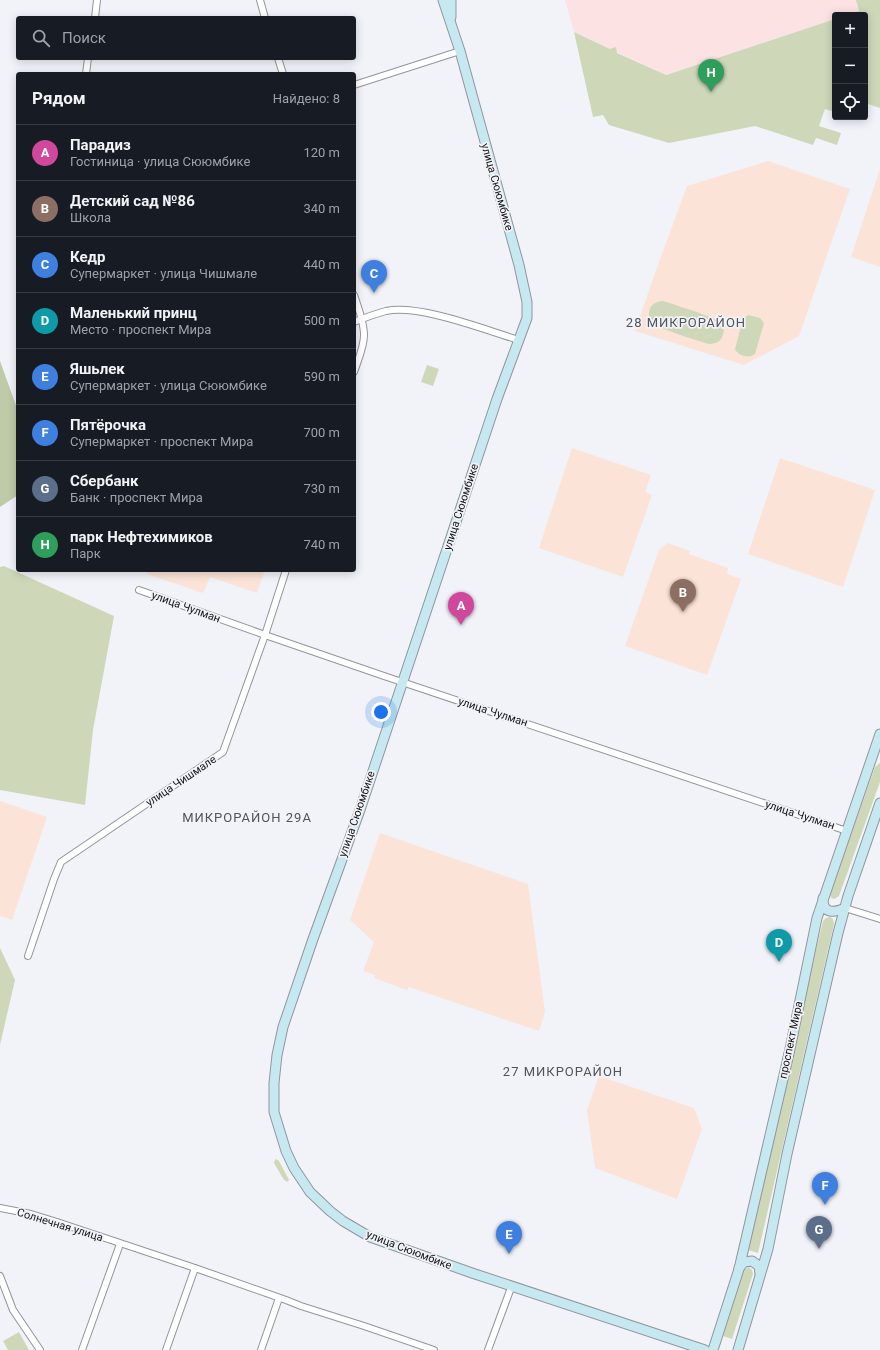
<!DOCTYPE html>
<html lang="ru">
<meta charset="utf-8">
<style>
:root{--surface:#171b24;--page:#20242c;--text:#f1f3f6;--muted:#9ea1a6;--line:#363941;--accent:#0f766e}
body{margin:0;font-family:Roboto,sans-serif;background:var(--page);color:var(--text)}
.controls{position:absolute;right:12px;top:12px;display:grid;overflow:hidden;border-radius:4px;box-shadow:0 2px 10px #0003}
.controls button{width:36px;height:36px;display:grid;place-items:center;padding:0;border:0;border-bottom:1px solid var(--line);background:var(--surface);color:var(--text);font:20px sans-serif}
.you{position:absolute;left:381px;top:712px;width:14px;height:14px;margin:-10px;border:3px solid #fff;border-radius:50%;background:#1a73e8;box-shadow:0 0 0 6px #1a73e833}
.badge{display:grid;place-items:center;width:26px;height:26px;border-radius:50%;background:var(--accent);color:#fff;font-size:13px;font-weight:700}
.pin{position:absolute;translate:-50% -33px;filter:drop-shadow(0 1px 2px #0008)}
.pin::after{content:'';position:absolute;top:21px;width:14px;height:12px;background:inherit;clip-path:polygon(0 0,100% 0,50% 100%)}
.list{margin:0;padding:0;list-style:none}
h2{display:flex;justify-content:space-between;align-items:center;height:52px;margin:0;padding:0 16px;font-size:17px}
h2 small{font-size:13px;font-weight:400;color:var(--muted)}
.list li{display:grid;grid-template-columns:26px 1fr auto;gap:12px;align-items:center;box-sizing:border-box;height:56px;padding:0 16px;border-top:1px solid var(--line)}
.list b{display:block;font-size:15px;white-space:nowrap}
.list p{margin:0;font-size:13px;white-space:nowrap;color:var(--muted)}
.list em{font-size:13px;font-style:normal;color:var(--muted)}
.icon{flex:none;width:22px;height:22px;fill:none;stroke:currentColor;stroke-width:2;stroke-linecap:round;stroke-linejoin:round}
.map{position:relative;flex:none;width:880px;height:1350px;overflow:hidden}
.search{position:absolute;background:var(--surface);box-shadow:0 2px 10px #0003;left:16px;top:16px;width:340px;height:44px;display:flex;align-items:center;gap:10px;box-sizing:border-box;padding:0 14px;border-radius:4px;color:var(--muted);font-size:15px}
.panel{position:absolute;background:var(--surface);box-shadow:0 2px 10px #0003;left:16px;top:72px;width:340px;height:500px;border-radius:4px}
.map>svg:first-child{display:block}
.education{fill:#fbe4d7}
.medical{fill:#fde2e3}
.green{fill:#ced8b9}
.forest{fill:#bfcba8}
.lines{fill:none;stroke-linecap:round;stroke-linejoin:round}
.street-casing{stroke:#92959a;stroke-width:8}
.secondary-casing{stroke:#92959a;stroke-width:11}
.street{stroke:#fff;stroke-width:6}
.secondary{stroke:#c6e9f1;stroke-width:9}
.labels{text-anchor:middle;dominant-baseline:central;stroke-width:3.5;stroke-linejoin:round;paint-order:stroke}
.street-label{font-size:11px;fill:#141416;stroke:#f1f3f9}
.quarter-label{font-size:13px;letter-spacing:1px;fill:#515358;stroke:#f1f3f9}
</style>
<div class="map">
<svg width="880" height="1350" viewBox="0 0 880 1350">
<rect width="100%" height="100%" fill="#f1f3f9"/>
<g class="education">
<polygon points="768,161 850,189 799,336 744,365 635,331 655,273 687,186"/>
<polygon points="880,169 880,267 851,257"/>
<polygon points="572,448 651,475 645,492 652,495 623,577 539,548"/>
<polygon points="780,458 875,490 843,587 748,554"/>
<polygon points="668,543 690,551 689,554 728,568 727,574 741,579 707,675 625,646 659,550"/>
<polygon points="148,570 265,570 257,593 210,577 203,593 147,574"/>
<polygon points="0,801 47,817 12,920 0,916"/>
<polygon points="380,833 528,884 545,1012 539,1031 409,987 407,990 374,978 375,975 363,971 374,942 350,920"/>
<polygon points="599,1076 694,1108 702,1129 677,1199 595,1168 587,1110"/>
</g>
<polygon class="medical" points="565,0 856,0 859,11 847,15 835,15 835,19 665,75 574,32"/>
<g class="green">
<polygon points="856,0 880,0 880,108 865,103 865,15 847,15 859,11"/>
<polygon points="835,19 835,112 825,109 819,126 841,133 837,145 816,138 813,145 755,126 669,143 609,125 603,115 593,117 574,32 610,49 616,47 617,53 666,75"/>
<path d="M 663,301 C 672,304 715,317 720,322 C 724,326 725,332 722,337 C 720,342 715,344 709,344 C 701,342 657,328 653,323 C 649,319 648,313 650,308 C 653,303 658,301 663,301 Z"/>
<path d="M 748,315 L 760,318 L 764,323 L 755,354 C 749,359 738,356 735,349 L 743,319 Z"/>
<polygon points="427,365 439,369 433,386 421,382"/>
<polygon points="4,566 114,616 93,730 85,805 0,790 0,567"/>
<polygon points="880,763 880,782 839,896 834,899 831,898 830,893 875,767"/>
<polygon points="830,917 833,919 834,924 758,1253 748,1250 768,1142 823,921 826,918"/>
<polygon points="0,948 15,980 0,1045"/>
<polygon points="276,1159 279,1161 289,1180 288,1182 284,1180 274,1163 275,1160"/>
<polygon points="749,1267 752,1270 753,1274 732,1339 723,1336 744,1270"/>
<polygon points="19,1332 29,1350 8,1350 3,1341"/>
</g>
<polygon class="forest" points="0,361 18,411 18,495 0,507"/>
<g class="lines">
<defs>
<g id="street">
<polyline points="260,0 265,18"/>
<polyline points="95,18 97,0"/>
<polyline points="278,58 283,74"/>
<polyline points="86,74 88,58"/>
<polyline points="354,85 460,51"/>
<path d="M 354,295 C 358,307 364,322 364,335 C 364,347 358,360 354,372"/>
<path d="M 354,322 C 364,318 375,314 386,311 C 420,304 485,330 519,340"/>
<polyline points="139,590 265,635 384,676 847,831"/>
<polyline points="845,908 880,919"/>
<polyline points="28,956 54,879 61,862 223,752 265,635 286,570"/>
<polyline points="0,1208 31,1214 57,1222 195,1268 286,1300 301,1306 364,1326 434,1350"/>
<polyline points="0,1276 13,1310 40,1350"/>
<polyline points="82,1350 120,1244"/>
<polyline points="166,1350 195,1268"/>
<polyline points="261,1350 279,1298"/>
<polyline points="488,1350 512,1285"/>
</g>
<g id="secondary">
<polyline points="443,0 460,51 519,265 527,302 527,318 497,399 360,810 313,939 283,1027 277,1055 274,1083 274,1112 286,1151 294,1168 310,1192 330,1211 343,1221 370,1237 472,1273 705,1350"/>
<polyline points="451,0 451,17"/>
<path d="M 823,898 C 822,914 834,913 845,908"/>
<polyline points="739,1268 744,1262 752,1261 759,1266 760,1274"/>
<polyline points="713,1350 739,1269 790,1049 817,918 880,734"/>
<polyline points="738,1350 768,1249 787,1154 838,933 848,896 880,803"/>
</g>
</defs>
<use href="#street" class="street-casing"/>
<use href="#secondary" class="secondary-casing"/>
<use href="#street" class="street"/>
<use href="#secondary" class="secondary"/>
</g>
<g class="labels">
<g class="street-label">
<text transform="translate(497 187) rotate(74)">улица Сююмбике</text>
<text transform="translate(461 507) rotate(-72)">улица Сююмбике</text>
<text transform="translate(186 607) rotate(20)">улица Чулман</text>
<text transform="translate(493 712) rotate(18)">улица Чулман</text>
<text transform="translate(181 781) rotate(-34)">улица Чишмале</text>
<text transform="translate(357 814) rotate(-71)">улица Сююмбике</text>
<text transform="translate(800 815) rotate(18)">улица Чулман</text>
<text transform="translate(791 1040) rotate(-78)">проспект Мира</text>
<text transform="translate(60 1225) rotate(17)">Солнечная улица</text>
<text transform="translate(409 1250) rotate(21)">улица Сююмбике</text>
</g>
<g class="quarter-label">
<text x="686" y="322">28 МИКРОРАЙОН</text>
<text x="247" y="817">МИКРОРАЙОН 29А</text>
<text x="563" y="1071">27 МИКРОРАЙОН</text>
</g>
</g>
</svg>
<div class="controls">
<button>+</button>
<button>−</button>
<button><svg class="icon" aria-label="locate" viewBox="0 0 24 24"><circle cx="12" cy="12" r="6"/><path d="M12 2v4M12 18v4M2 12h4M18 12h4"/></svg></button>
</div>
<div class="you"></div>
<div class="pin badge" style="left:461px;top:625px;background:#d1479c">A</div>
<div class="pin badge" style="left:683px;top:612px;background:#8d6e63">B</div>
<div class="pin badge" style="left:374px;top:293px;background:#3f7fe0">C</div>
<div class="pin badge" style="left:779px;top:962px;background:#0f9aa8">D</div>
<div class="pin badge" style="left:509px;top:1254px;background:#3f7fe0">E</div>
<div class="pin badge" style="left:825px;top:1205px;background:#3f7fe0">F</div>
<div class="pin badge" style="left:819px;top:1249px;background:#5c6f8a">G</div>
<div class="pin badge" style="left:711px;top:92px;background:#2e9e5b">H</div>
<div class="search"><svg class="icon" aria-label="search" viewBox="0 0 24 24"><circle cx="10" cy="10" r="6"/><path d="M15 15l6 6"/></svg>Поиск</div>
<section class="panel">
<h2>Рядом<small>Найдено: 8</small></h2>
<ul class="list">
<li><span class="badge" style="background:#d1479c">A</span><div><b>Парадиз</b><p>Гостиница · улица Сююмбике</p></div><em>120 m</em></li>
<li><span class="badge" style="background:#8d6e63">B</span><div><b>Детский сад №86</b><p>Школа</p></div><em>340 m</em></li>
<li><span class="badge" style="background:#3f7fe0">C</span><div><b>Кедр</b><p>Супермаркет · улица Чишмале</p></div><em>440 m</em></li>
<li><span class="badge" style="background:#0f9aa8">D</span><div><b>Маленький принц</b><p>Место · проспект Мира</p></div><em>500 m</em></li>
<li><span class="badge" style="background:#3f7fe0">E</span><div><b>Яшьлек</b><p>Супермаркет · улица Сююмбике</p></div><em>590 m</em></li>
<li><span class="badge" style="background:#3f7fe0">F</span><div><b>Пятёрочка</b><p>Супермаркет · проспект Мира</p></div><em>700 m</em></li>
<li><span class="badge" style="background:#5c6f8a">G</span><div><b>Сбербанк</b><p>Банк · проспект Мира</p></div><em>730 m</em></li>
<li><span class="badge" style="background:#2e9e5b">H</span><div><b>парк Нефтехимиков</b><p>Парк</p></div><em>740 m</em></li>
</ul>
</section>
</div>
